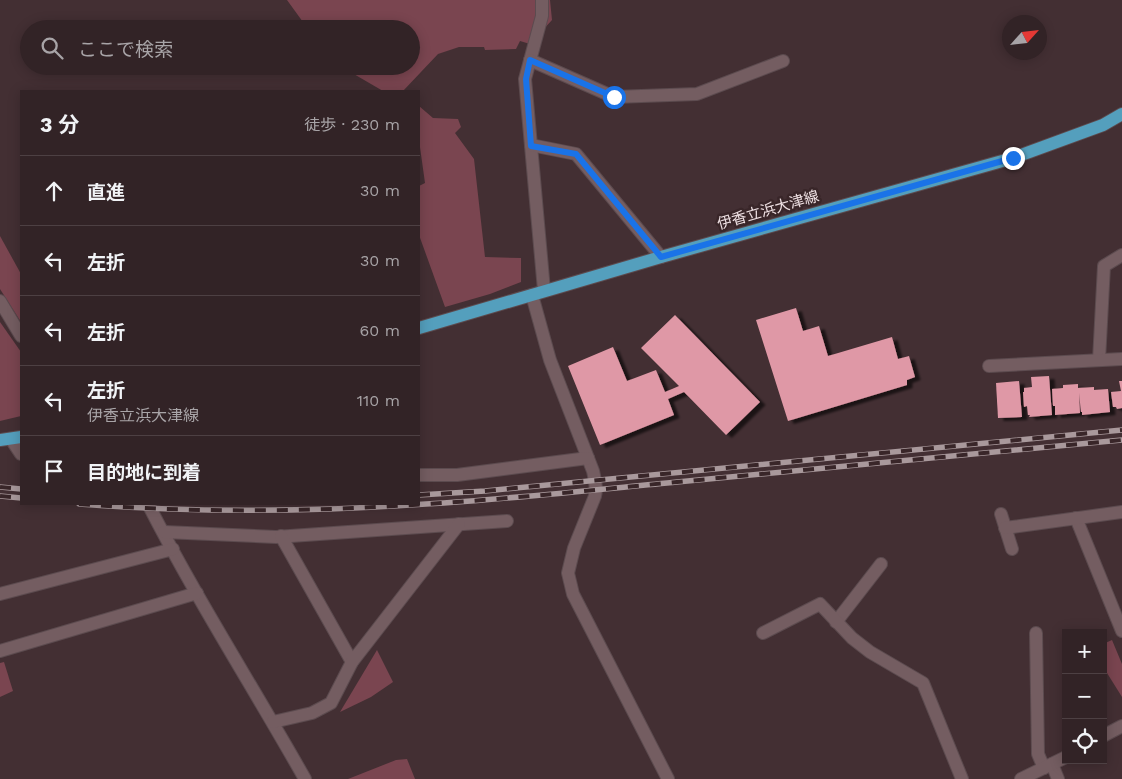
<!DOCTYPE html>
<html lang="ja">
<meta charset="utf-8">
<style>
:root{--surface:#322326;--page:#3a2b2e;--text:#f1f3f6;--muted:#a8a4a7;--line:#4d4043}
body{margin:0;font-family:"Work Sans","Noto Sans JP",sans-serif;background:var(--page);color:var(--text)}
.controls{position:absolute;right:15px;bottom:15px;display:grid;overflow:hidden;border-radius:0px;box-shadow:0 2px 12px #0003}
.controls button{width:45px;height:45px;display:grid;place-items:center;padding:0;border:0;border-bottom:1px solid var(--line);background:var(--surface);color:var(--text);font:25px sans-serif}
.compass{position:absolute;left:1002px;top:15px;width:45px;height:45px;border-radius:50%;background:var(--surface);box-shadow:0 2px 12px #0003;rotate:63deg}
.stop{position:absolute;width:15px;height:15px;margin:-11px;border:4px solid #1a73e8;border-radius:50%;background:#fff}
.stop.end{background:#1a73e8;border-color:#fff;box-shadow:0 1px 5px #0008}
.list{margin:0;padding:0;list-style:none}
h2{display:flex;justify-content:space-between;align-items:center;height:65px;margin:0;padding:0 20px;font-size:21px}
h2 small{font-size:16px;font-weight:400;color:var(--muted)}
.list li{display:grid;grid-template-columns:32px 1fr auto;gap:15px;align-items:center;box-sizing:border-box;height:70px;padding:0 20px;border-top:1px solid var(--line)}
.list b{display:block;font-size:19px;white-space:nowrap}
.list p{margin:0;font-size:16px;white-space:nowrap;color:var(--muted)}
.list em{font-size:16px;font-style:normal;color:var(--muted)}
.icon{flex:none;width:28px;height:28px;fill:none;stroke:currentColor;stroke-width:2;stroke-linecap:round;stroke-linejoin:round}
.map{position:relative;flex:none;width:1122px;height:779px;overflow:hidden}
.search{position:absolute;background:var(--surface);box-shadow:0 2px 12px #0003;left:20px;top:20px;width:400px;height:55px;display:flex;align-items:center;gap:12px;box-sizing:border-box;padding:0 18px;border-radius:28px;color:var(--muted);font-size:19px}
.panel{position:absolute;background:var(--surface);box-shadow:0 2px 12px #0003;left:20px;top:90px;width:400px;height:415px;border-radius:0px}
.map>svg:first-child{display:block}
.green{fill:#7a4550}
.building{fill:#df98a6;filter:url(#shadow)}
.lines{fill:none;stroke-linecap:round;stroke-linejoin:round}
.minor-casing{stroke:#5c4b4f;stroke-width:14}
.major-casing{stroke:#5c4b4f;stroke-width:14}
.minor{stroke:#745d61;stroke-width:12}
.major{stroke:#549fbd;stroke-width:12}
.rail-casing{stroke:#a9999c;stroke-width:5.5}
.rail{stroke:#392629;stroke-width:4;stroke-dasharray:11;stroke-linecap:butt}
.route{stroke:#1a73e8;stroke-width:6}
.labels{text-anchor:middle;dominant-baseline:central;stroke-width:5;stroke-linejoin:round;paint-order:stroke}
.street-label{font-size:15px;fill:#eee0e3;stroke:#392629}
</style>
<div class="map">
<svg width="1122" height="779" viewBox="0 0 1122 779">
<defs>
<filter id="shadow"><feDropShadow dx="5.5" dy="3" stdDeviation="1" flood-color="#0009"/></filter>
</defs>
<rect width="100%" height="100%" fill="#432f33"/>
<g class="green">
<polygon points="287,0 550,0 552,20 530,44 520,41 516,49 485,50 484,47 459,47 438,54 403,91 383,91 340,66 411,66 411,29 308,29"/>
<polygon points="419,106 433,118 458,119 461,127 455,133 474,159 485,257 521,258 521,282 490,294 445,307 419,235 419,186 425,183 419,140"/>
<polygon points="0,236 21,274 21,322 0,289"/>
<polygon points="0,322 21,352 21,416 0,421"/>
<polygon points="1112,640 1122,664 1122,697 1107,673 1103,676 1103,644"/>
<polygon points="377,650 393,682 371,697 340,712"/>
<polygon points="4,662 13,691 0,697 0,663"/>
<polygon points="407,759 415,779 348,779 396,760"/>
</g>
<g class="building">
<polygon points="796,308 803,331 819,326 828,356 892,337 898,359 909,356 915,377 907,380 907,385 788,421 756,320"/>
<polygon points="675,315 760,402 726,435 684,392 668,399 674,415 600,445 568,366 613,347 627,381 656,370 665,392 679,386 641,348"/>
<polygon points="1049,376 1052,415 1029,417 1030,415 1028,415 1027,406 1024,407 1023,392 1024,392 1024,388 1032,387 1031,377"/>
<polygon points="1019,381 1022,417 998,418 996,383"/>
<polygon points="1119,381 1122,381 1122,408 1117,409 1116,407 1113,407 1111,392 1121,391"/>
<polygon points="1078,384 1078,388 1094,387 1094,390 1108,389 1110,412 1082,415 1082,412 1081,412 1079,393 1080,413 1055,415 1055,406 1053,406 1052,389 1063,388 1063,385"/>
</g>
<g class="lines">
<defs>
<g id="minor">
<polyline points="542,0 542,16 525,79 544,290"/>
<polyline points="530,60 614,97 697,94 783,61"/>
<polyline points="531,145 576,154 661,257"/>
<path d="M 532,295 L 550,360 L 593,471 C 595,480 597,488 595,496 L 574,548 L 568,573 L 573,594 L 668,779"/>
<polyline points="0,301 21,336"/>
<polyline points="1099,360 1104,266 1122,255"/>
<polyline points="989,366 1122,359"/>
<polyline points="11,439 21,454"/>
<polyline points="419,475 457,475 588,458"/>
<path d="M 148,504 C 196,598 253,687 305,779"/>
<polyline points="1001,514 1012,549"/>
<polyline points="1076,518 1122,631"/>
<polyline points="1005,528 1122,512"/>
<polyline points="164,532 276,537 507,521"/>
<polyline points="281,536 352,662"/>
<polyline points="0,594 173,549"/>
<polyline points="836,622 881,564"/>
<polyline points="763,633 820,604 852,638 870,652 923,683 962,779"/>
<polyline points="1036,633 1038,754 1044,768"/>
<polyline points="0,651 197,593"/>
<polyline points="273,722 312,713 331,703 352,662 459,524"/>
<polyline points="1103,736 1122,726"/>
<polyline points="1052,764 1058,779"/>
<polyline points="1021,779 1066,757"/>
</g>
<g id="major">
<polyline points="419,328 661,257 1013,158 1103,125 1122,114"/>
<polyline points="0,440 21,437"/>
</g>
</defs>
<use href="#minor" class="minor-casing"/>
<use href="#major" class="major-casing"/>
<use href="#minor" class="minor"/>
<use href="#major" class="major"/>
<defs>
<g id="rail">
<polyline points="0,487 21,489"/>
<polyline points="419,495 485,491 1122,430"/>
<polyline points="0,496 21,498"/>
<path d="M 79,504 C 195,513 310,512 426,504 C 510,499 593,490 677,482 C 825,468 974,454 1122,440"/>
</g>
</defs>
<use href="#rail" class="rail-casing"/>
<use href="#rail" class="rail"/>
</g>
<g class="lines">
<polyline class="route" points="614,97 530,60 526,79 531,146 576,154 661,257 1013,158"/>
</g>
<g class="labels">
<g class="street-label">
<text transform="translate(768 210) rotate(-16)">伊香立浜大津線</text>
</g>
</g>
</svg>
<div class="controls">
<button>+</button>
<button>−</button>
<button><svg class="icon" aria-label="locate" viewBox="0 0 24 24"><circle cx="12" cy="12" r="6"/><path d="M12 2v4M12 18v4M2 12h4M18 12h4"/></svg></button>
</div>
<svg class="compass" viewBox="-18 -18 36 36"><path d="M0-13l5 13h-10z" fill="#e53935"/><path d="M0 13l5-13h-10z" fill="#a8a4a7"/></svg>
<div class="stop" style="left:614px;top:97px"></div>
<div class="stop end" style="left:1013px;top:158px"></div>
<div class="search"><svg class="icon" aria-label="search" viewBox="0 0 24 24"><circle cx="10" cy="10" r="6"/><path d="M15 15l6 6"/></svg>ここで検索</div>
<section class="panel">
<h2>3 分<small>徒歩 · 230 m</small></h2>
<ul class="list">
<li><svg class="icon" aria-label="ahead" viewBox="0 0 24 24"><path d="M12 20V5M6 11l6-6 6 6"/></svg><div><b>直進</b></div><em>30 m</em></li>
<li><svg class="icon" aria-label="left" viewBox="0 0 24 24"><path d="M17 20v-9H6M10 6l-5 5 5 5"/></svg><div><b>左折</b></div><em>30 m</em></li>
<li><svg class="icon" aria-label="left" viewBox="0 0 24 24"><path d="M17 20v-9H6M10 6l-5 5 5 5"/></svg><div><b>左折</b></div><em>60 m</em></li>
<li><svg class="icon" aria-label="left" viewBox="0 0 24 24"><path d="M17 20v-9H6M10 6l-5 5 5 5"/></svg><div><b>左折</b><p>伊香立浜大津線</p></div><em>110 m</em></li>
<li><svg class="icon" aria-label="arrive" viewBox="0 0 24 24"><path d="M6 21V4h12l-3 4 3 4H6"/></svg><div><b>目的地に到着</b></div></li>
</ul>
</section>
</div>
